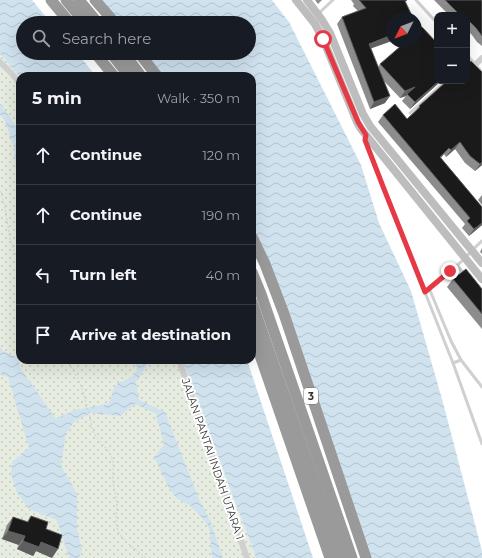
<!DOCTYPE html>
<meta charset="utf-8">
<style>
:root{--surface:#171b24;--page:#20242c;--text:#f1f3f6;--muted:#9ea1a6;--line:#363941}
body{margin:0;font-family:Montserrat,sans-serif;background:var(--page);color:var(--text)}
.controls{position:absolute;right:12px;top:12px;display:grid;overflow:hidden;border-radius:8px;box-shadow:0 4px 16px #0002}
.controls button{width:36px;height:36px;display:grid;place-items:center;padding:0;border:0;border-bottom:1px solid var(--line);background:var(--surface);color:var(--text);font:20px sans-serif}
.compass{position:absolute;left:386px;top:12px;width:36px;height:36px;border-radius:50%;background:var(--surface);box-shadow:0 4px 16px #0002;rotate:228deg}
.stop{position:absolute;width:12px;height:12px;margin:-9px;border:3px solid #e63946;border-radius:50%;background:#fff}
.stop.end{background:#e63946;border-color:#fff;box-shadow:0 1px 4px #0008}
.list{margin:0;padding:0;list-style:none}
h2{display:flex;justify-content:space-between;align-items:center;height:52px;margin:0;padding:0 16px;font-size:17px}
h2 small{font-size:13px;font-weight:400;color:var(--muted)}
.list li{display:grid;grid-template-columns:26px 1fr auto;gap:12px;align-items:center;box-sizing:border-box;height:60px;padding:0 16px;border-top:1px solid var(--line)}
.list b{display:block;font-size:15px;white-space:nowrap}
.list em{font-size:13px;font-style:normal;color:var(--muted)}
.icon{flex:none;width:22px;height:22px;fill:none;stroke:currentColor;stroke-width:2;stroke-linecap:round;stroke-linejoin:round}
.map{position:relative;flex:none;width:482px;height:558px;overflow:hidden}
.search{position:absolute;background:var(--surface);box-shadow:0 4px 16px #0002;left:16px;top:16px;width:240px;height:44px;display:flex;align-items:center;gap:10px;box-sizing:border-box;padding:0 14px;border-radius:22px;color:var(--muted);font-size:15px}
.panel{position:absolute;background:var(--surface);box-shadow:0 4px 16px #0002;left:16px;top:72px;width:240px;height:292px;border-radius:12px}
.map>svg:first-child{display:block}
.grass{fill:url(#grass-dots)}
.water{fill:url(#water-waves)}
.lines{fill:none;stroke-linecap:round;stroke-linejoin:round}
.path{stroke:#cdcdcd;stroke-width:1;stroke-dasharray:2 2;stroke-linecap:butt}
.lane{stroke:#d0d0d0;stroke-width:3}
.street{stroke:#d0d0d0;stroke-width:6}
.secondary{stroke:#bdbdbd;stroke-width:8}
.highway{stroke:#9a9a9a;stroke-width:11}
.wall{fill:#8c8c8c}
.shaded-wall{fill:#5f5f5f}
.building{fill:#1a1a1a;stroke:#5f5f5f}
.route{stroke:#e63946;stroke-width:5}
.labels{text-anchor:middle;dominant-baseline:central;stroke-width:4;stroke-linejoin:round;paint-order:stroke}
.shield{fill:#fff;stroke:#707070;stroke-width:1}
.shield-label{font-size:10px;font-weight:bold;fill:#333}
.street-label{font-size:11px;fill:#333;stroke:#fff}
</style>
<div class="map">
<svg width="482" height="558" viewBox="0 0 482 558">
<defs>
<pattern id="grass-dots" width="8" height="8" patternUnits="userSpaceOnUse"><rect width="8" height="8" fill="#e6ecdf"/><path d="M2 2h.1M6 6h.1" fill="none" stroke="#c6cbc0" stroke-width="1.8" stroke-linecap="round"/></pattern>
<pattern id="water-waves" width="16" height="10" patternUnits="userSpaceOnUse"><rect width="16" height="10" fill="#cfe2ee"/><path d="M0 5q4-4 8 0t8 0" fill="none" stroke="#b2c2cd"/></pattern>
</defs>
<rect width="100%" height="100%" fill="#fff"/>
<polygon class="grass" points="0,54 20,77 20,360 182,360 256,558 0,558"/>
<g class="water">
<polygon points="0,0 32,0 51,23 23,23 23,53 77,53 96,76 20,76 20,77 0,54"/>
<polygon points="98,0 272,0 289,22 361,165 379,223 411,291 442,399 482,551 482,558 368,558 252,232 252,76 161,76 143,53 249,53 249,23 118,23"/>
<polygon points="0,103 17,128 20,134 20,173 16,169 14,148 5,121 0,115"/>
<polygon points="0,347 3,351 18,358 21,369 56,419 75,410 108,404 111,398 113,390 118,383 130,378 137,371 136,360 150,360 150,361 136,382 139,400 165,412 199,499 210,520 223,558 213,558 212,556 209,527 200,515 189,505 176,498 168,486 154,457 164,445 156,414 135,404 120,416 91,413 74,422 66,433 61,465 77,494 77,530 82,549 79,558 69,558 57,520 29,509 16,491 11,474 12,462 29,448 8,377 1,375 0,372"/>
<polygon points="182,360 247,360 313,558 256,558"/>
</g>
<g class="lines">
<g class="path">
<polyline points="0,191 2,196 5,208 10,239 14,251 20,263"/>
<path d="M 67,360 C 72,368 77,376 80,384 C 84,393 86,404 89,413 C 91,419 91,425 93,431 C 98,442 109,448 112,458 C 115,465 112,472 113,479 C 113,487 116,495 117,503 C 117,514 114,523 119,533 C 124,543 138,550 146,558"/>
</g>
<g class="lane">
<polyline points="416,0 437,23"/>
<polyline points="319,13 333,0"/>
<polyline points="467,55 482,72"/>
<polyline points="410,113 446,81"/>
<polyline points="365,138 384,189 453,363 482,444"/>
<polyline points="457,265 464,274"/>
<polyline points="429,288 451,341 461,360"/>
<path d="M 428,289 C 439,280 451,271 462,261 C 469,254 474,248 482,241"/>
<polyline points="453,363 461,360 482,387"/>
</g>
<g class="street">
<polyline points="0,62 12,74 20,84"/>
<polyline points="476,64 482,58"/>
<polyline points="179,360 247,558"/>
</g>
<g class="secondary">
<polyline points="296,0 315,24 323,39 357,122 361,129 482,279"/>
<polyline points="307,0 322,20 330,33 363,114 370,126 482,263"/>
</g>
<g class="highway">
<polyline points="51,0 70,23"/>
<polyline points="66,0 85,23"/>
<polyline points="79,0 98,23"/>
<polyline points="95,0 115,23"/>
<polyline points="95,53 114,76"/>
<polyline points="111,53 129,76"/>
<polyline points="124,53 141,76"/>
<polyline points="139,53 157,76"/>
<polyline points="252,237 265,264 284,314 366,558"/>
<polyline points="252,272 261,294 352,558"/>
<polyline points="252,302 341,558"/>
<polyline points="252,332 330,558"/>
</g>
</g>
<g class="wall">
<polygon points="315,0 322,0 318,4"/>
<polygon points="351,0 407,0 371,48 378,67 380,64 437,81 441,81 410,109 402,101 406,96 400,98 384,81 385,103 370,109 337,24 342,17 358,11 353,6 354,4"/>
<polygon points="434,0 482,0 482,46 477,42 472,35 467,30 467,15 449,15"/>
<polygon points="482,72 482,165 475,171 465,163 455,149 446,157 444,154 441,158 482,207 482,225 469,236 462,228 465,224 378,122 383,115 407,119 416,110 419,106"/>
<polygon points="482,195 482,205 478,200"/>
<polygon points="482,248 482,254 480,252"/>
<polygon points="453,279 482,289 482,329 447,287"/>
<polygon points="31,516 46,529 52,558 36,551 33,556 17,549 19,545 2,539 7,525 13,517 27,522"/>
</g>
<g class="shaded-wall">
<polygon points="392,35 392,41 364,51 369,44"/>
<polygon points="439,81 441,81 410,109 415,102"/>
<polygon points="415,87 406,96 400,98 405,91"/>
<polygon points="390,96 385,103 370,109 374,102"/>
<polygon points="460,142 455,149 446,157 451,150"/>
<polygon points="449,148 444,154 435,164 440,157"/>
<polygon points="482,162 482,165 475,171 480,164"/>
<polygon points="482,223 482,225 469,236 474,229"/>
<polygon points="8,531 25,536 19,545 2,539"/>
<polygon points="23,541 41,542 58,549 52,558 36,551 33,556 17,549"/>
</g>
<g class="building">
<polygon points="359,0 407,0 405,1 413,18 392,18 392,35 369,44 390,96 374,102 342,17 366,8"/>
<polygon points="445,0 482,0 482,36 476,28 467,19 467,15 463,15 462,14 460,15"/>
<polygon points="422,27 437,43 437,81 439,81 415,102 407,94 415,87 405,91 380,64 402,45 403,45 406,42 416,42 416,32"/>
<polygon points="471,61 482,72 482,162 480,164 470,156 460,142 451,150 449,148 440,157 482,207 482,223 474,229 467,221 470,218 383,115 395,104 407,119 420,107 419,106 447,81 467,81 467,64"/>
<polygon points="466,269 482,289 482,314 453,279"/>
<polygon points="31,516 48,522 46,529 62,535 58,549 41,542 39,547 23,541 25,536 8,531 13,517 28,522"/>
</g>
<g class="lines">
<polyline class="route" points="323,39 358,122 366,135 365,140 384,189 425,292 450,271"/>
</g>
<g class="labels">
<rect class="shield" x="304" y="388" width="14" height="16" rx="3"/>
<g class="shield-label">
<text x="311" y="396">3</text>
</g>
<g class="street-label">
<text transform="translate(213 459) rotate(71)">JALAN PANTAI INDAH UTARA 1</text>
</g>
</g>
</svg>
<div class="controls">
<button>+</button>
<button>−</button>
</div>
<svg class="compass" viewBox="-18 -18 36 36"><path d="M0-13l5 13h-10z" fill="#e53935"/><path d="M0 13l5-13h-10z" fill="#9ea1a6"/></svg>
<div class="stop" style="left:323px;top:39px"></div>
<div class="stop end" style="left:450px;top:271px"></div>
<div class="search"><svg class="icon" aria-label="search" viewBox="0 0 24 24"><circle cx="10" cy="10" r="6"/><path d="M15 15l6 6"/></svg>Search here</div>
<section class="panel">
<h2>5 min<small>Walk · 350 m</small></h2>
<ul class="list">
<li><svg class="icon" aria-label="ahead" viewBox="0 0 24 24"><path d="M12 20V5M6 11l6-6 6 6"/></svg><div><b>Continue</b></div><em>120 m</em></li>
<li><svg class="icon" aria-label="ahead" viewBox="0 0 24 24"><path d="M12 20V5M6 11l6-6 6 6"/></svg><div><b>Continue</b></div><em>190 m</em></li>
<li><svg class="icon" aria-label="left" viewBox="0 0 24 24"><path d="M17 20v-9H6M10 6l-5 5 5 5"/></svg><div><b>Turn left</b></div><em>40 m</em></li>
<li><svg class="icon" aria-label="arrive" viewBox="0 0 24 24"><path d="M6 21V4h12l-3 4 3 4H6"/></svg><div><b>Arrive at destination</b></div></li>
</ul>
</section>
</div>
